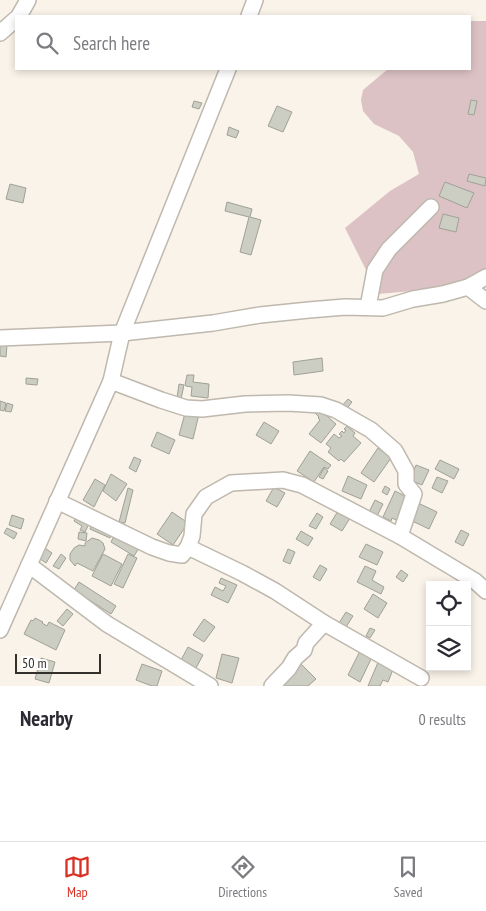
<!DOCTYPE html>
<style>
:root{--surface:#fff;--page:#f7f7f7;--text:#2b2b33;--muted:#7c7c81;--line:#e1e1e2;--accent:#d93025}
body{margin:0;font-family:"PT Sans Narrow",sans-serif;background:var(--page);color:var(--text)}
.controls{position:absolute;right:15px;bottom:15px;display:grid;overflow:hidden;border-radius:0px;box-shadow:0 2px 8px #0003}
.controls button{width:45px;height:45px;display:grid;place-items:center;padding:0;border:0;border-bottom:1px solid var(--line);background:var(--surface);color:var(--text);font:25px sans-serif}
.scale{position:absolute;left:15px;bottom:12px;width:86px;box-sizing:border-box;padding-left:5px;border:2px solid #33302c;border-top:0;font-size:14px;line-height:18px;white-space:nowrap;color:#33302c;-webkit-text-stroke:4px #fff;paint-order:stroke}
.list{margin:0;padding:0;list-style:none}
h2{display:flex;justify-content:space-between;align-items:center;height:65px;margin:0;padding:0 20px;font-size:21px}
h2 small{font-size:16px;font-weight:400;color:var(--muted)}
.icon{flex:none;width:28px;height:28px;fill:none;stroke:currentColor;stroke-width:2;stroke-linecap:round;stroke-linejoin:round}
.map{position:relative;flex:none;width:486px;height:686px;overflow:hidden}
.search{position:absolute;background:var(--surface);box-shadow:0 2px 8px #0003;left:15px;right:15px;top:15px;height:55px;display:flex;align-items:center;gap:12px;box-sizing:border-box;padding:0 18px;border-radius:0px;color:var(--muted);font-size:19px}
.sheet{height:155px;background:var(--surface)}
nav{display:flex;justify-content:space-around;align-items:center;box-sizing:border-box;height:70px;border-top:1px solid var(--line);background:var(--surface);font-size:14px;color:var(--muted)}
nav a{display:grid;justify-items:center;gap:2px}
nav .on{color:var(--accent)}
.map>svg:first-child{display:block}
.green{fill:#ddc2c5}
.building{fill:#cccdc3;stroke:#a0a196}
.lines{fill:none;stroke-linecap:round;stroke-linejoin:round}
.minor-casing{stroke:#beb8ae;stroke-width:18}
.minor{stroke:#fff;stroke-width:15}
</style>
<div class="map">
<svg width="486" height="686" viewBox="0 0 486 686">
<rect width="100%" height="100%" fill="#faf3e9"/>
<path class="green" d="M 470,21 L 486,21 L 486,272 C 462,289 408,291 378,294 L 345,228 L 390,191 L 419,174 L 413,152 L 399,136 L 374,124 L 363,111 L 361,100 L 363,90 L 388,69 L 470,69 Z"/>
<g class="building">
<polygon points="471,100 477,101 474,115 468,114"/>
<polygon points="194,101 202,103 199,109 192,107"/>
<polygon points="277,106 292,112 283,132 268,126"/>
<polygon points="229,127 239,131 236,138 227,135"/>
<polygon points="469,174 486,178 485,186 467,181"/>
<polygon points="445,182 474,193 467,208 439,196"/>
<polygon points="10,184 26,188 23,203 6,199"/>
<polygon points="227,202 252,209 250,217 261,220 251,255 240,252 249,217 225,211"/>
<polygon points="443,214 459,218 456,232 439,228"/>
<polygon points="0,345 7,345 6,357 0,356"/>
<polygon points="322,358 323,371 294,375 293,362"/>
<polygon points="187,375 194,375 193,382 209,384 208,398 191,396 192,387 186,386 185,385"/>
<polygon points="26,378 38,379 37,385 26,384"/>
<polygon points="179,384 184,385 181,399 177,398"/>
<polygon points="348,399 352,402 345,411 341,407"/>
<polygon points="0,401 6,403 4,411 0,410"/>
<polygon points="7,403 13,405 11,412 5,411"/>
<polygon points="318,408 336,424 321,443 309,434 320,420 318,418 319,417 315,413"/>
<polygon points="186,410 199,414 193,439 179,435"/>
<polygon points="264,422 279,431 271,444 256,435"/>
<polygon points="347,426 355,433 353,436 361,443 344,462 341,459 339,461 328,452 331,448 326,444 334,434 339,438 342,436 339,434 342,431 344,433 346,430 344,429"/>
<polygon points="157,432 175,440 169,454 151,446"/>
<polygon points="378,448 391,458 374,482 361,473"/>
<polygon points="310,451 331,465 328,469 324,467 314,482 297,471"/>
<polygon points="134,457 141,460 136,472 129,468"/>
<polygon points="440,460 459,469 454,479 435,469"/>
<polygon points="416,465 429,470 422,485 410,480"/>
<polygon points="324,468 328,471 323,479 319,477"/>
<polygon points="111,474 127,484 116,501 103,491"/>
<polygon points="348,476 367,485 361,499 342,491"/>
<polygon points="437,477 448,481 442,493 432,488"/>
<polygon points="95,479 105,485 94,507 83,500"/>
<polygon points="385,486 390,489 387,495 382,492"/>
<polygon points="274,487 285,493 277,507 266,501"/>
<polygon points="128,488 133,490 125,523 119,522"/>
<polygon points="395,491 409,498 398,521 392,518 391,521 383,517"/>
<polygon points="375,500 383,504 377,516 369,512"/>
<polygon points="416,502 437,512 429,529 408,519"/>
<polygon points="338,511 350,518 342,531 330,524"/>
<polygon points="172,512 188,523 173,545 157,534"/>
<polygon points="317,513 323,517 316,529 309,526"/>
<polygon points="12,515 24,519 21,529 9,525"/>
<polygon points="77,515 90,522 85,532 80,530 82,526 74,521"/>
<polygon points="93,522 113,531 110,538 90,529"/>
<polygon points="7,528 17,533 14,539 4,533"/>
<polygon points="461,530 469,534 463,546 455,542"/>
<polygon points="301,531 313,538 308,546 296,539"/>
<polygon points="79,532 87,533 86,541 78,539"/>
<polygon points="115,534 139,548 134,556 111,542"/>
<polygon points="92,538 99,540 103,543 105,549 93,571 77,563 75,566 70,560 70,554 74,548 79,545 85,546 85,543"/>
<polygon points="366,544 383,552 377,565 359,557"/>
<polygon points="42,546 52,553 46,563 36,556"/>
<polygon points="288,549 295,552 290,564 283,561"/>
<polygon points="61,554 66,558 59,569 53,566"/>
<polygon points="103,554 122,564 111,586 92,576"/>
<polygon points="128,554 137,558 123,588 114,584"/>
<polygon points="320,565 327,569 320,581 313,577"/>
<polygon points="365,566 376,571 372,580 384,587 381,594 357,582"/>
<polygon points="401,570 408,575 403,582 396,577"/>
<polygon points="221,578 237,585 228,603 211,595 215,587 223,591 226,586 219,583"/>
<polygon points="79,582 116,606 111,614 74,590"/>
<polygon points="373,594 387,603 378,618 364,609"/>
<polygon points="67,609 73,614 63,626 57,621"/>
<polygon points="346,612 353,616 346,627 339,623"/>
<polygon points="35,618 43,622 42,623 47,626 49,622 65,630 56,650 24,634 31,620 33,621"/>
<polygon points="204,619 215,627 204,642 193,635"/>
<polygon points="370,628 375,630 370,638 366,636"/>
<polygon points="188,647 203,655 196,668 181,660"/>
<polygon points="360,651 372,657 360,682 348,675"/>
<polygon points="222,654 239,658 232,683 216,678"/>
<polygon points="41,658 55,662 49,683 35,679"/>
<polygon points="379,660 394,667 388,682 383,680 380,686 368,686"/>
<polygon points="300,663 316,679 308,686 278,686"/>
<polygon points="142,664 162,671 157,686 152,686 136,680"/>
</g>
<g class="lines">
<defs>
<g id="minor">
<polyline points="19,16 28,0"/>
<polyline points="249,16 255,0"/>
<polyline points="0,33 16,19"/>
<polyline points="468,287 486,301"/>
<polyline points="368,307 375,270 389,249 431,207"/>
<polyline points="0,338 122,333 213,323 260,315 309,310 345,307 383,308 413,299 443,294 468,287 486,277"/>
<polyline points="111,381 161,400 186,408 202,409 245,404 288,403 321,405 336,410 371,430 395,451 406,471 406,484 414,494 400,536"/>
<polyline points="57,501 152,547 169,553 182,555 188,547 192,536 194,514 206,497 231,483 283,480 302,485 400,536 475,581 486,591"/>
<polyline points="188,547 242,573 275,591 324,623 421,678"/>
<polyline points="29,565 107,624 210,686"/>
<polyline points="0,630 111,381 122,333 228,69"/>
<polyline points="272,686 289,668 295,658 304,650 306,643 324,623"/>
</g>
</defs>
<use href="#minor" class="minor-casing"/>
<use href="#minor" class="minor"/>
</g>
</svg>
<div class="controls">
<button><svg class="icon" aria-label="locate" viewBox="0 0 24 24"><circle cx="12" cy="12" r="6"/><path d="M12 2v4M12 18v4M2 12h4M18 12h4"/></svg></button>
<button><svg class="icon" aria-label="layers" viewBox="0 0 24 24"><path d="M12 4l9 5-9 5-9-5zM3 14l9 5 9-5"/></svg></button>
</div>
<div class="scale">50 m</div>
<div class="search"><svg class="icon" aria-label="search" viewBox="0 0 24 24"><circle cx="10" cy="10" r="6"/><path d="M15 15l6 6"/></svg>Search here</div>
</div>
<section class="sheet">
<h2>Nearby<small>0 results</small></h2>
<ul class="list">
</ul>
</section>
<nav>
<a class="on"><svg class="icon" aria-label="map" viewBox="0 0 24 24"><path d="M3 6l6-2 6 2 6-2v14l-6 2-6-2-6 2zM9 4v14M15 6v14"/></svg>Map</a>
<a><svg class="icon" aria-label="directions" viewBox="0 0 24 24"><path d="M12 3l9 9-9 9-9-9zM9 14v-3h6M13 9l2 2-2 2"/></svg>Directions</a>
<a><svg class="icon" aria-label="saved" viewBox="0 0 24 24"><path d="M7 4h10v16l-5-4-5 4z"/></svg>Saved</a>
</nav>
